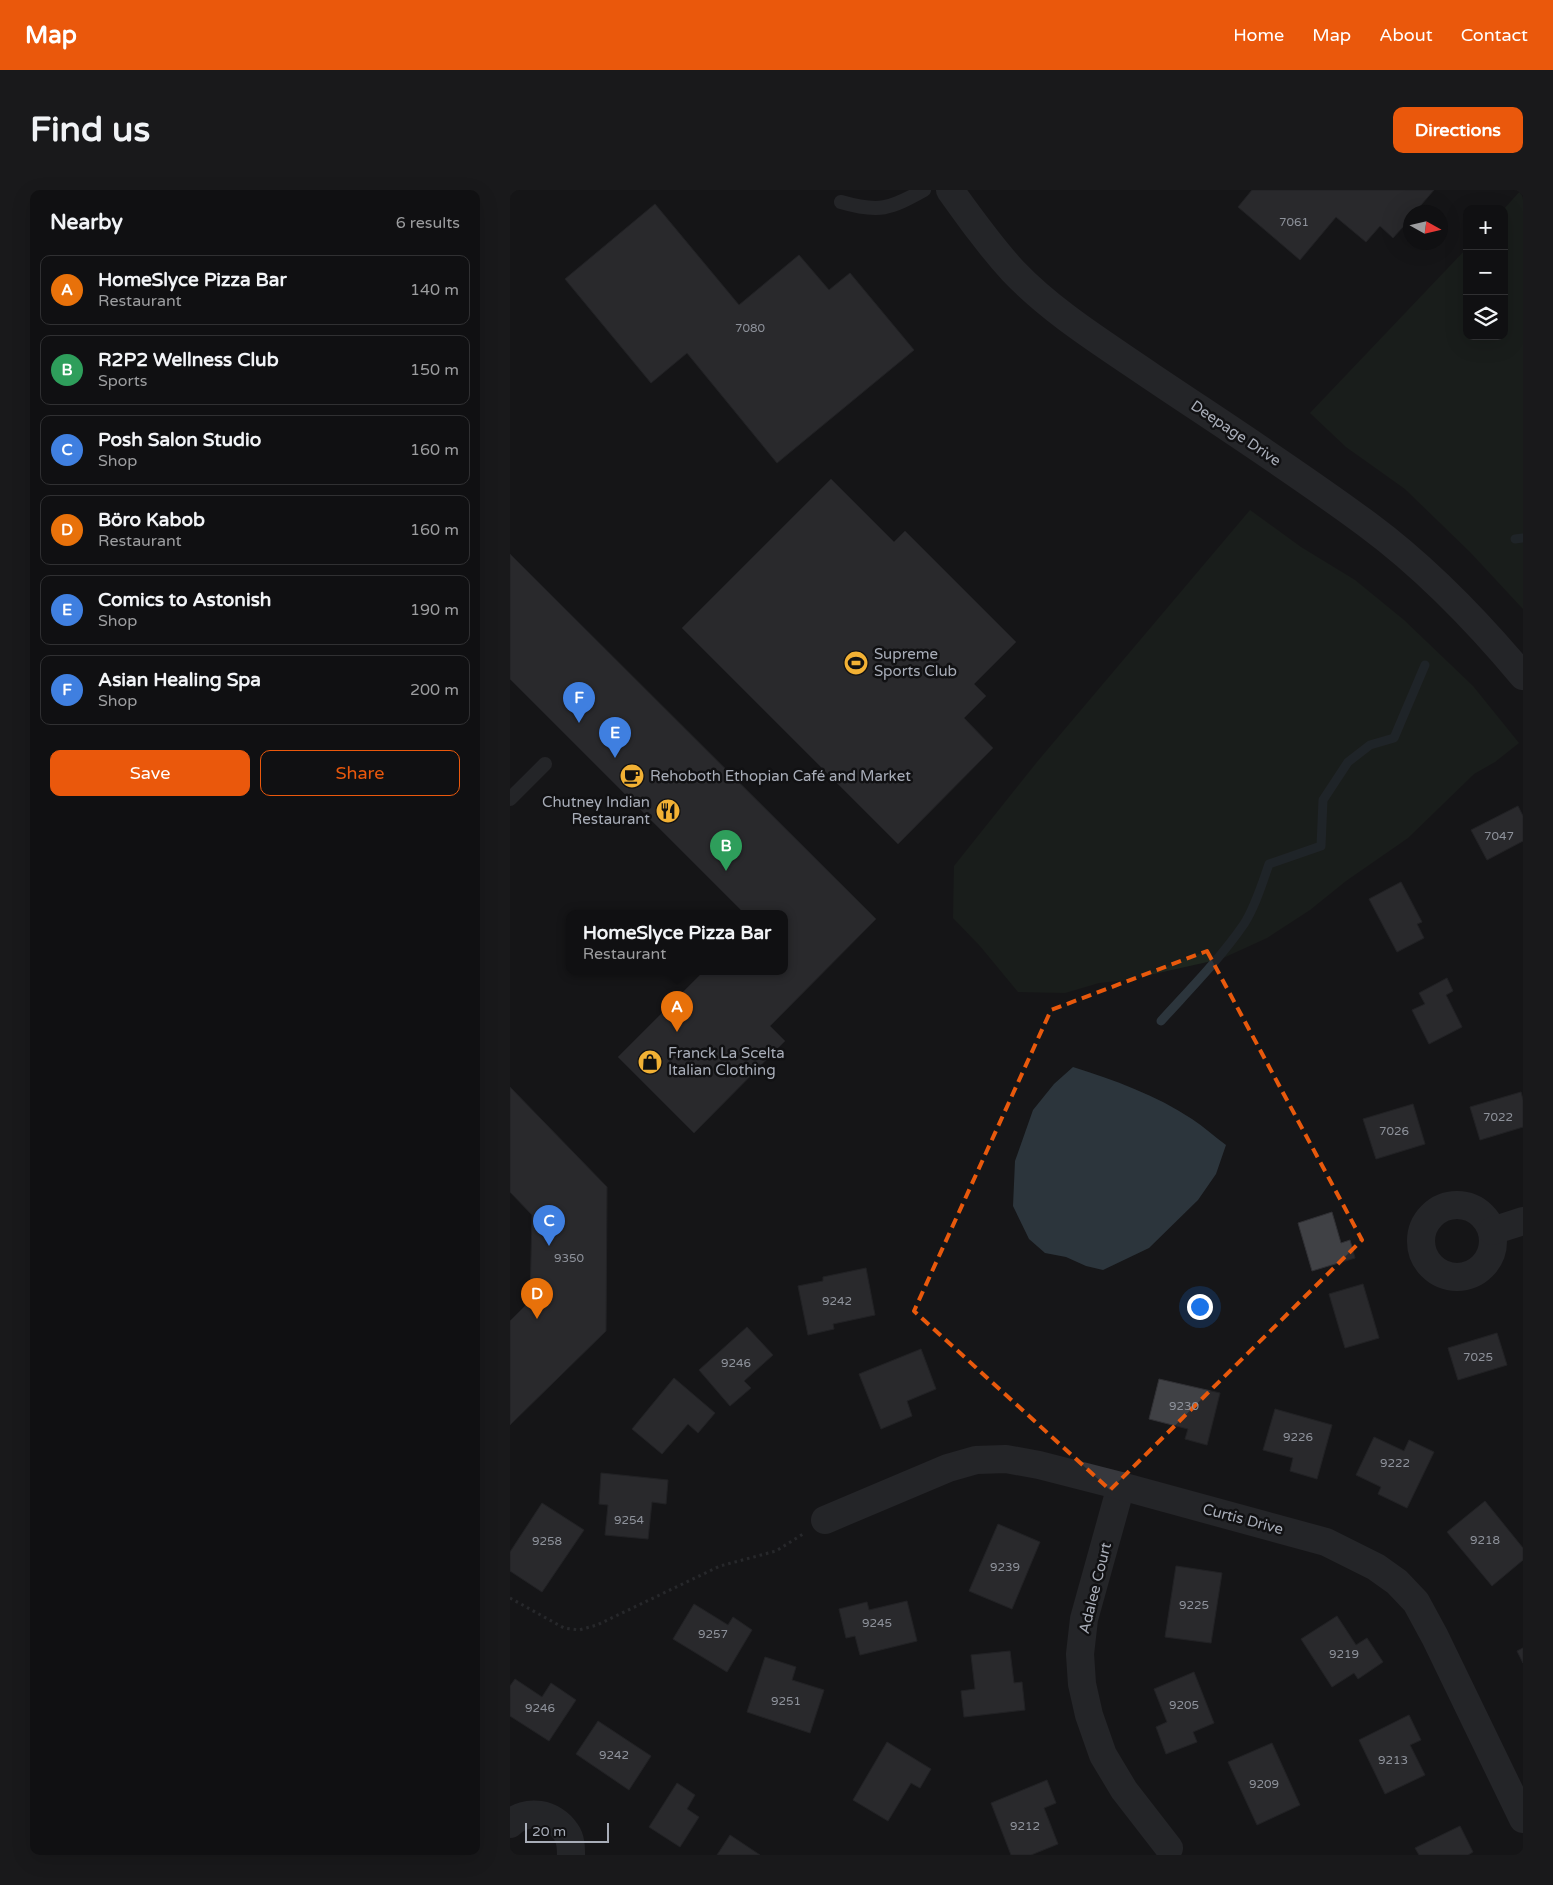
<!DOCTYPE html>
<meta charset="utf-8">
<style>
:root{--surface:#101012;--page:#19191b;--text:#f1f3f6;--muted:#9c9d9f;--line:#303032;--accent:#ea580c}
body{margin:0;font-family:"Varela Round",sans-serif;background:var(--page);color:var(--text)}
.controls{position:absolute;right:15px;top:15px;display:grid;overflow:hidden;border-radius:10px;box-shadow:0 5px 20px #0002}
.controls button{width:45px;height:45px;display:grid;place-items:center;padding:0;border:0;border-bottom:1px solid var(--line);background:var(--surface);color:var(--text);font:25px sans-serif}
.compass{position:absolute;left:893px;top:15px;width:45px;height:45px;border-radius:50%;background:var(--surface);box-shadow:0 5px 20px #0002;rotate:98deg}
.scale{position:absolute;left:15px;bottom:12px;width:84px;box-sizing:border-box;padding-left:5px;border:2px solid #a8adb8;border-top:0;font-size:14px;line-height:18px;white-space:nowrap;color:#a8adb8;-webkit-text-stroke:4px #111113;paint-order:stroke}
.you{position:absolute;left:689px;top:1116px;width:18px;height:18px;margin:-12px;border:4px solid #fff;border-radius:50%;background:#1a73e8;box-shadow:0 0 0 8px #1a73e833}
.badge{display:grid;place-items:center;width:32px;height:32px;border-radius:50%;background:var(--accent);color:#fff;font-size:16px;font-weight:700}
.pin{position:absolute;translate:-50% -41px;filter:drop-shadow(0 1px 2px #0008)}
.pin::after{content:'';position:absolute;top:26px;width:18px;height:15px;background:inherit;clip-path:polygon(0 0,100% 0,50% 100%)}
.popup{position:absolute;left:56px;top:720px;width:222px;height:65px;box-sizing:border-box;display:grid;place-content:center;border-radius:10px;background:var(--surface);filter:drop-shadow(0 1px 4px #0005);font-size:16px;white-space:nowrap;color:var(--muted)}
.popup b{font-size:19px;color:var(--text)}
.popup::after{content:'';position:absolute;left:50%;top:100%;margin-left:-10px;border:10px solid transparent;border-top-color:var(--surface)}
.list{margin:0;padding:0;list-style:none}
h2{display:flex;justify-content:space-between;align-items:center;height:65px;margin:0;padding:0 20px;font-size:21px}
h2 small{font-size:16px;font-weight:400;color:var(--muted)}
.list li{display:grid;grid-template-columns:32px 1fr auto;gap:15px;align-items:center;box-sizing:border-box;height:70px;margin:0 10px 10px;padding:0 10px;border:1px solid var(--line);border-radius:10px}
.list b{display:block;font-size:19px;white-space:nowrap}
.list p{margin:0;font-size:16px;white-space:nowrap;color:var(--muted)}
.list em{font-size:16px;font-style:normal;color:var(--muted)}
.actions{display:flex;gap:10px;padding:15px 20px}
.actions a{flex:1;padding:11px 0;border:1px solid var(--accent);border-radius:10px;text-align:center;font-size:18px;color:var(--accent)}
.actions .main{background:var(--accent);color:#fff}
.icon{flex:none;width:28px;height:28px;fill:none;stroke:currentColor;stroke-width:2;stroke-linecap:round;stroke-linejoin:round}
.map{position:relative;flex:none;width:1013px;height:1665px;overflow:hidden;border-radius:10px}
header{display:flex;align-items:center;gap:30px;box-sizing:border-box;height:70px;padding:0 25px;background:var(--accent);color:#fff}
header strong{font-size:24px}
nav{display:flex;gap:28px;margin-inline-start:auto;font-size:18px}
.intro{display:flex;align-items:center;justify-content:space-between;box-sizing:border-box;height:120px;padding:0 30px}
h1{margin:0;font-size:35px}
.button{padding:12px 22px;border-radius:10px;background:var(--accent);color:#fff;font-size:18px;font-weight:700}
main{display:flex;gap:30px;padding:0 30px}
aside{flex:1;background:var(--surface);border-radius:10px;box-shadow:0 5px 20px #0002}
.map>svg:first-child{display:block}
.green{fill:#1e261f}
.water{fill:#2c353c}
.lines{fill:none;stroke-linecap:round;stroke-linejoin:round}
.stream{stroke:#2c353c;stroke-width:9}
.building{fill:#404145;stroke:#303034}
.path{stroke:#3d3f44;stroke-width:3;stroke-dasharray:2.5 4;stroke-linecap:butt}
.lane{stroke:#37383d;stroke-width:14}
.street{stroke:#37383d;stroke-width:28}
.marked{fill:none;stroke:#e8590c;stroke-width:4;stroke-dasharray:10 6;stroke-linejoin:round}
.labels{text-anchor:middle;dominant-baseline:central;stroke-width:5;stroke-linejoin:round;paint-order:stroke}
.number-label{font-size:12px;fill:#8e929b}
.street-label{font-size:15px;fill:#a8adb8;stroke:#111113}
.poi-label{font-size:15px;fill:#a8adb8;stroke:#111113;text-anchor:start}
</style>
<header>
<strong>Map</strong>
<nav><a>Home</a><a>Map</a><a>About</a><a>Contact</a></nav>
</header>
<div class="intro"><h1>Find us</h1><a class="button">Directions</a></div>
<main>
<aside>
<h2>Nearby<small>6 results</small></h2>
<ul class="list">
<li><span class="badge" style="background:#e8710a">A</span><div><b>HomeSlyce Pizza Bar</b><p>Restaurant</p></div><em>140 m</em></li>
<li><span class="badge" style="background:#2e9e5b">B</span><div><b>R2P2 Wellness Club</b><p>Sports</p></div><em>150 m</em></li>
<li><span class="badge" style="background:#3f7fe0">C</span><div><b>Posh Salon Studio</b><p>Shop</p></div><em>160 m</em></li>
<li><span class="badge" style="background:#e8710a">D</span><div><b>Böro Kabob</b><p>Restaurant</p></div><em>160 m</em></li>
<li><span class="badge" style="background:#3f7fe0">E</span><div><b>Comics to Astonish</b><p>Shop</p></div><em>190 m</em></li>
<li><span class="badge" style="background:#3f7fe0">F</span><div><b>Asian Healing Spa</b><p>Shop</p></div><em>200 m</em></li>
</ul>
<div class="actions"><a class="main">Save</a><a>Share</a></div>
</aside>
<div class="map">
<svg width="1013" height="1665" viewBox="0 0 1013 1665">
<rect width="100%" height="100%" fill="#161618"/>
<g class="green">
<polygon points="1011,0 1013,0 1013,419 960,362 895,299 836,257 800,223 957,58 957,146 994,146 994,19"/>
<polygon points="740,320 791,357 845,390 894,430 963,496 1009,553 985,572 964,584 898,648 836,691 800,720 757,748 711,769 617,790 589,793 555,803 508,802 470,756 443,728 444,676 527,572"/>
</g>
<path class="water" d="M 563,877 C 604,890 646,905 682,929 C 694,937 705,947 716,955 L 706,984 L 688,1010 L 639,1058 L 593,1080 L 576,1076 L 556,1067 L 535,1063 L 519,1049 L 503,1016 L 505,971 L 523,920 L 544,894 Z"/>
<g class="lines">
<g class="stream">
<polyline points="1005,349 1013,348"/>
<path d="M 651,831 C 679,800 710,769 734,734 C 745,717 752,694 759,674 L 811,656 L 813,610 L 838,572 L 860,555 L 884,548 L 915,475"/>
</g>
</g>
<g class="building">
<polygon points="742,0 924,0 905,22 901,22 901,28 883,48 870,36 856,52 826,27 790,70 728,17"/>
<polygon points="145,14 229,115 289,65 319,100 340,83 404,160 267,273 177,163 141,193 55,89"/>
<polygon points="321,289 384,352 395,341 506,452 464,494 476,506 454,528 483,558 388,654 172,438"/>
<polygon points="0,364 366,729 260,836 275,851 184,943 108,867 194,781 274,781 274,723 234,723 0,489"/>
<polygon points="1008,616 1013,626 1013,651 977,670 961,640"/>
<polygon points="891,692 912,732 907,734 914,748 887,762 859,709"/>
<polygon points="937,788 943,801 936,805 952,837 919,854 902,820 915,814 909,803"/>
<polygon points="0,897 97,997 96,1141 0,1235 0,1131 20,1111 22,1025 0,1002"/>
<polygon points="1011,902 1013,910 1013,937 970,950 960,917"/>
<polygon points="903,914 915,954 866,969 853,929"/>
<polygon points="822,1022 831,1053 840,1050 845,1068 802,1081 788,1033"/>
<polygon points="356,1078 365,1125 323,1134 324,1139 298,1145 288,1096 313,1091 313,1087"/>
<polygon points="853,1094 869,1148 835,1158 819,1104"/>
<polygon points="237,1137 263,1165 234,1191 241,1198 220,1216 189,1180"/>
<polygon points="987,1143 997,1175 948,1190 938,1158"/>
<polygon points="411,1159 426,1199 397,1211 402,1226 371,1239 349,1184"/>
<polygon points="164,1188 205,1223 188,1243 178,1234 152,1264 122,1239"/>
<polygon points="649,1189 710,1203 697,1255 675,1249 678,1239 639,1229"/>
<polygon points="765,1219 822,1235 807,1289 780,1281 783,1268 753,1260"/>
<polygon points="864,1247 894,1261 899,1250 924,1262 897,1318 868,1304 871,1297 846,1285"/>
<polygon points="91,1283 158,1290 156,1314 142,1312 138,1349 95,1345 98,1315 89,1314"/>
<polygon points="975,1311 1013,1358 1013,1370 982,1396 937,1342"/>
<polygon points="32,1313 74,1340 32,1402 0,1381 0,1362"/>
<polygon points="488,1334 530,1352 502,1419 459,1401"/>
<polygon points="666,1376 712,1383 701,1453 655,1447"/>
<polygon points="397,1411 407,1451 350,1465 345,1446 336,1448 329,1419 357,1412 359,1420"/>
<polygon points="184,1414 218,1435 223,1427 242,1440 217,1482 163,1449"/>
<polygon points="827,1426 846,1455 857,1448 873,1472 848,1489 844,1483 822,1497 791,1449"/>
<polygon points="1013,1458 1013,1473 1007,1461"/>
<polygon points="500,1461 504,1493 512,1492 515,1520 454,1527 451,1501 465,1499 461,1465"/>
<polygon points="255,1467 286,1477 282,1490 314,1500 300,1543 237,1522"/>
<polygon points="684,1482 704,1533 683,1542 687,1552 656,1564 646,1537 657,1532 644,1499"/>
<polygon points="5,1489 32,1507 41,1493 66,1510 39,1551 0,1526 0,1496"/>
<polygon points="899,1525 911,1550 900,1555 915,1585 875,1604 849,1550"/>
<polygon points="88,1531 141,1566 119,1600 66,1564"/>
<polygon points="377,1552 421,1579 410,1598 401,1593 378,1631 343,1610"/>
<polygon points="762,1553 790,1615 747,1635 718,1572"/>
<polygon points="537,1590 546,1613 534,1618 548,1654 521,1665 501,1665 481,1613"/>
<polygon points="167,1593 185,1605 177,1619 189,1627 170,1657 139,1637"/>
<polygon points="950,1636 963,1662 958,1665 909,1665 905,1658"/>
<polygon points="220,1645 250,1665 207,1665"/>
</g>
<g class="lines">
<polyline class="path" points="0,1408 54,1438 69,1440 87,1435 210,1376 266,1361 293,1344"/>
<g class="lane">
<path d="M 331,12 C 369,23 380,19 414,0"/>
<polyline points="0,609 35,574"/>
</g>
<g class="street">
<path d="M 440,0 C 460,28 480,56 503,81 C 543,123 594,154 642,187 C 715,236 788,283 858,335 C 916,378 967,431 1013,486"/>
<circle cx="947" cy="1051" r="36"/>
<polyline points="982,1041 1013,1031"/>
<polyline points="611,1296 574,1429 570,1464 572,1494 579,1525 593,1565 614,1600 659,1658"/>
<polyline points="315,1330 438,1278 466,1270 496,1269 529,1275 611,1296 816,1352 866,1377 887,1392 906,1412 925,1447 1013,1629"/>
<path d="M 0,1634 C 16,1618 44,1623 56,1642 C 61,1649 61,1657 61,1665"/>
</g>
</g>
<path d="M0 0H1013V1665H0ZM 697,761 L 852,1050 L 600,1300 L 404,1121 L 541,820 Z" fill="#161618" fill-opacity=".55" fill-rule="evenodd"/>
<path class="marked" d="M 697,761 L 852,1050 L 600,1300 L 404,1121 L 541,820 Z"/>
<defs>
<symbol id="stadium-disc" viewBox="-11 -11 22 22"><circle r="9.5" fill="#f2b134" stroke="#111113"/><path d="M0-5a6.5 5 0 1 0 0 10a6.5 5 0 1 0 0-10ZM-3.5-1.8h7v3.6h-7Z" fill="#111"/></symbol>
<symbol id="cafe-disc" viewBox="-11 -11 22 22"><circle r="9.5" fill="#f2b134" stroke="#111113"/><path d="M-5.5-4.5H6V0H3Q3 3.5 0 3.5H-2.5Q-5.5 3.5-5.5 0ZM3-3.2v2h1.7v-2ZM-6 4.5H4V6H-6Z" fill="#111"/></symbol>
<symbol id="restaurant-disc" viewBox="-11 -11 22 22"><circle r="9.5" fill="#f2b134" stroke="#111113"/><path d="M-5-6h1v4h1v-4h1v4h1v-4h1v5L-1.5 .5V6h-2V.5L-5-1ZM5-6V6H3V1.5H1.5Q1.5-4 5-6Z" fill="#111"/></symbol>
<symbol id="shop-disc" viewBox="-11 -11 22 22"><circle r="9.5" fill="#f2b134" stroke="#111113"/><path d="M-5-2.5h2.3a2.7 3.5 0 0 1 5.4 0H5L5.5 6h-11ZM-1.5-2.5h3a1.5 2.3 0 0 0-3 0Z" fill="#111"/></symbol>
</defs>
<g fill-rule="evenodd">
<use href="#stadium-disc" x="332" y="459" width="28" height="28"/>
<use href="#cafe-disc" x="108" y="572" width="28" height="28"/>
<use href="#restaurant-disc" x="144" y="607" width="28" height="28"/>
<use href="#shop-disc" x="126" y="858" width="28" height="28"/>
</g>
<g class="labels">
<g class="number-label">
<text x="784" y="32">7061</text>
<text x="240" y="138">7080</text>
<text x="989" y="646">7047</text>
<text x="988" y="927">7022</text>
<text x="884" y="941">7026</text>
<text x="59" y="1068">9350</text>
<text x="327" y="1111">9242</text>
<text x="968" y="1167">7025</text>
<text x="226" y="1173">9246</text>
<text x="674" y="1216">9230</text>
<text x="788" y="1247">9226</text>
<text x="885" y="1273">9222</text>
<text x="119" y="1330">9254</text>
<text x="975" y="1350">9218</text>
<text x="37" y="1351">9258</text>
<text x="495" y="1377">9239</text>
<text x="684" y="1415">9225</text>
<text x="367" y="1433">9245</text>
<text x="203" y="1444">9257</text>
<text x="834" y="1464">9219</text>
<text x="276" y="1511">9251</text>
<text x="674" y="1515">9205</text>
<text x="30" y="1518">9246</text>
<text x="104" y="1565">9242</text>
<text x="883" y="1570">9213</text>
<text x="754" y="1594">9209</text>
<text x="515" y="1636">9212</text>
</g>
<g class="street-label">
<text transform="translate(726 243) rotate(34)">Deepage Drive</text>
<text transform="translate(733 1329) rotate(15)">Curtis Drive</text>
<text transform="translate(585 1398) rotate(-76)">Adalee Court</text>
</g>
<g class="poi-label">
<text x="364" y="464">Supreme<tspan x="364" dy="17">Sports Club</tspan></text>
<text x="140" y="586">Rehoboth Ethopian Café and Market</text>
<text x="140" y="612" text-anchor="end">Chutney Indian<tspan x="140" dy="17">Restaurant</tspan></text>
<text x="158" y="863">Franck La Scelta<tspan x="158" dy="17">Italian Clothing</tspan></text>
</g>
</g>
</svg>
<div class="controls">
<button>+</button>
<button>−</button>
<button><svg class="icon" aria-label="layers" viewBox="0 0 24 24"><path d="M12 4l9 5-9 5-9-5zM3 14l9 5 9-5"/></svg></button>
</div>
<svg class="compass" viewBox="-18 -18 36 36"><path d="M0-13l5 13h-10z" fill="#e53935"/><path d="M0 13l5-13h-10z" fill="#9c9d9f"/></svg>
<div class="scale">20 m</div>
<div class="you"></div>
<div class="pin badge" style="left:167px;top:842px;background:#e8710a">A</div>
<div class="popup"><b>HomeSlyce Pizza Bar</b>Restaurant</div>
<div class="pin badge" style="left:216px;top:681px;background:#2e9e5b">B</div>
<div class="pin badge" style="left:39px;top:1056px;background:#3f7fe0">C</div>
<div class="pin badge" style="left:27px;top:1129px;background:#e8710a">D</div>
<div class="pin badge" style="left:105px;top:568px;background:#3f7fe0">E</div>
<div class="pin badge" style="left:69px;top:533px;background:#3f7fe0">F</div>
</div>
</main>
